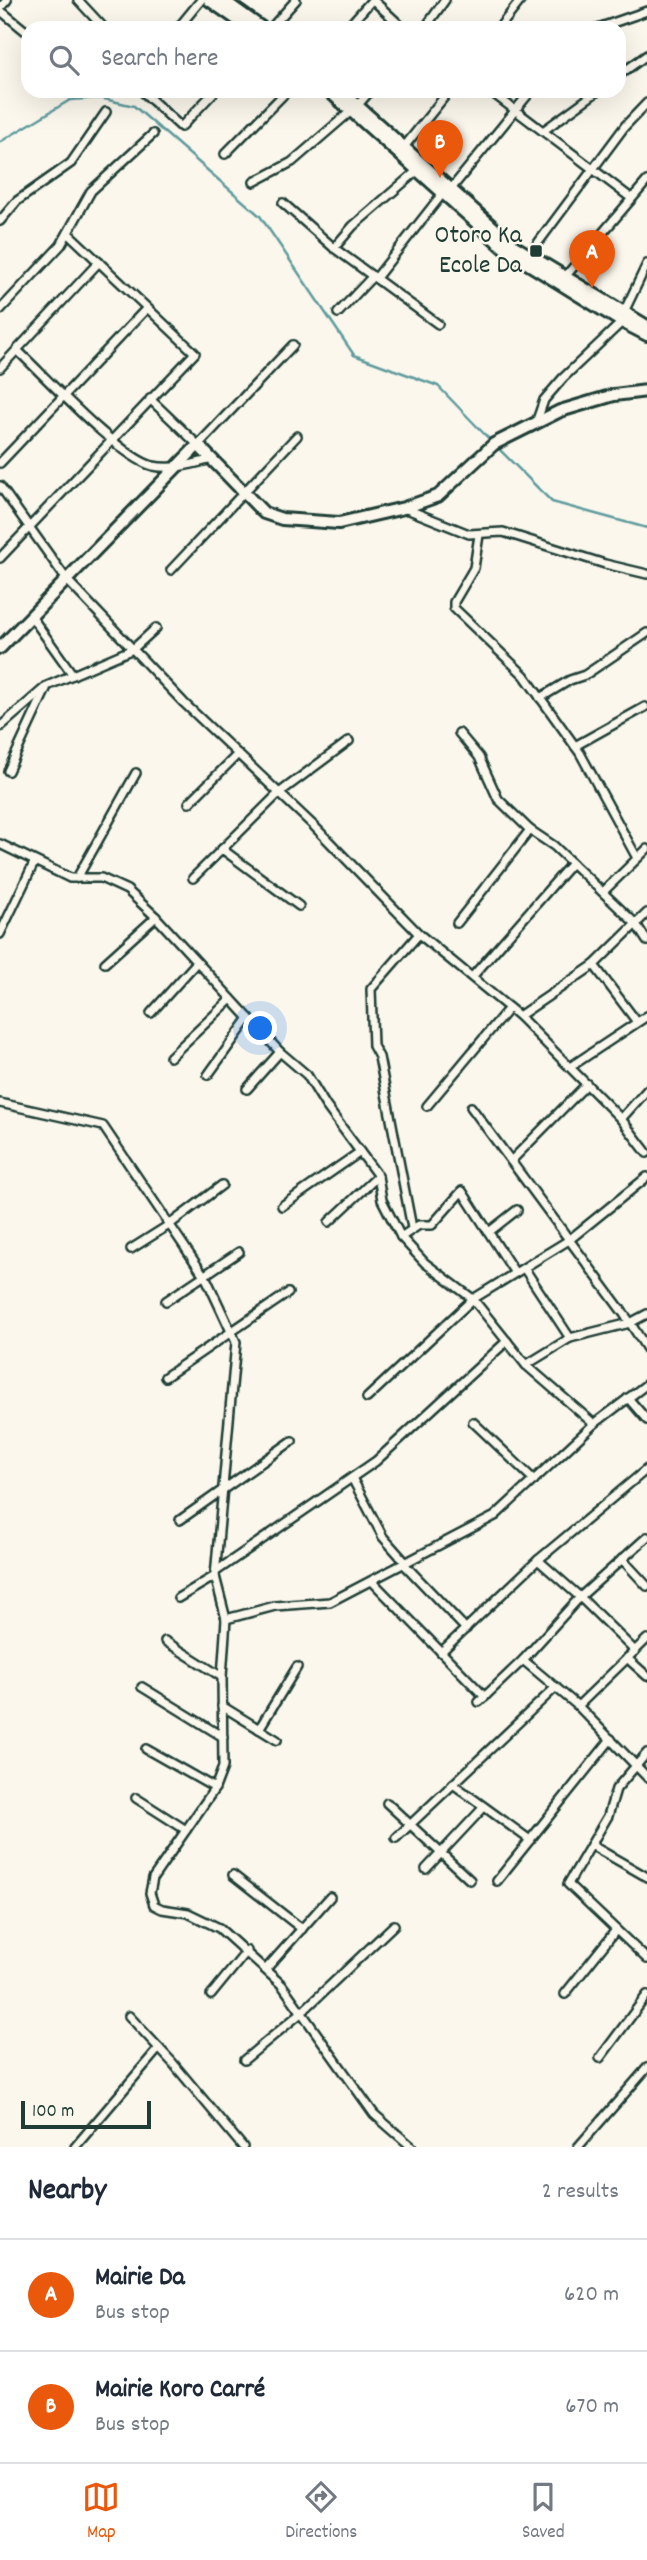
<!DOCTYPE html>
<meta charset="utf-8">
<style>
:root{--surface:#fff;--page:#f2f2f3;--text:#1f2937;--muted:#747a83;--line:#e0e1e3;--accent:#ea580c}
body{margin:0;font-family:Dekko,sans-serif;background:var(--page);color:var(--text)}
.scale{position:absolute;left:21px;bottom:18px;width:130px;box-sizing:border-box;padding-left:7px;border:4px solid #1f3d34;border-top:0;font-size:19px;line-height:24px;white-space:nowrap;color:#1f3d34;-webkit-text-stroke:5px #fbf7ec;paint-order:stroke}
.you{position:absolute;left:261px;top:1029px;width:24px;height:24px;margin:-18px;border:5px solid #fff;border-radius:50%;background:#1a73e8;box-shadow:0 0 0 10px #1a73e833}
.badge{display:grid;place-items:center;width:46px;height:46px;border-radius:50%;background:var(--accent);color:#fff;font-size:23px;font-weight:700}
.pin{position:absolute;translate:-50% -58px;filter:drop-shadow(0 2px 4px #0008)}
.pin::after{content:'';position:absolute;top:37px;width:24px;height:21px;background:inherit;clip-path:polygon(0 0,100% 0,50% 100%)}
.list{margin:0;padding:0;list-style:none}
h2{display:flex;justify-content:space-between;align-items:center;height:91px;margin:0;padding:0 28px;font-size:30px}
h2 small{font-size:23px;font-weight:400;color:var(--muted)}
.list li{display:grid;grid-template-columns:46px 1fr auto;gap:21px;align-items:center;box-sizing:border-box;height:112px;padding:0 28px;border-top:2px solid var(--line)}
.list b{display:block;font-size:26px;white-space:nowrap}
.list p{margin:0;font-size:23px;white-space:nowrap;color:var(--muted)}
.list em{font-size:23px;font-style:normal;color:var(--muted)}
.icon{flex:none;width:38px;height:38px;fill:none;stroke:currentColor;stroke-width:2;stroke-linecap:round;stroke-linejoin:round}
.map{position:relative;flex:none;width:647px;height:2147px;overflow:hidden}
.search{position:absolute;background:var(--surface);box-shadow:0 7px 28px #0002;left:21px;right:21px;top:21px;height:77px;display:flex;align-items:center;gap:18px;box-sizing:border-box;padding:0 24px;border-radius:21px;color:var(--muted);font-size:26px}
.sheet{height:315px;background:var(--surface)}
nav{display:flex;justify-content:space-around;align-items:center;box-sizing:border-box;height:98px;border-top:2px solid var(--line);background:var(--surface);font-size:19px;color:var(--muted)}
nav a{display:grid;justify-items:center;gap:4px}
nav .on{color:var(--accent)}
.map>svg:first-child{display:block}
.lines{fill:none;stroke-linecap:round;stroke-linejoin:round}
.stream{stroke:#5f9b9e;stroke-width:2.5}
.street-casing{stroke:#1f3d34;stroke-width:12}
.secondary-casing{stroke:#1f3d34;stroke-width:16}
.street{stroke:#fbf7ec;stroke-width:7}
.secondary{stroke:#fbf7ec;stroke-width:10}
.poi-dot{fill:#1f3d34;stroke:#fbf7ec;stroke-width:2.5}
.labels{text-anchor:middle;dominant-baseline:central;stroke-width:5;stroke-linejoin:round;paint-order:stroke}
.poi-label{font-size:26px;fill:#1f3d34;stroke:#fbf7ec;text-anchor:end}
</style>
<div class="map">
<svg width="647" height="2147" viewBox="0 0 647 2147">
<rect width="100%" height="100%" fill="#fbf7ec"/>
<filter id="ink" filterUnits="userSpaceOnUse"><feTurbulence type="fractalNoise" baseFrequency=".0143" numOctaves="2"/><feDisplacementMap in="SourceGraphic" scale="14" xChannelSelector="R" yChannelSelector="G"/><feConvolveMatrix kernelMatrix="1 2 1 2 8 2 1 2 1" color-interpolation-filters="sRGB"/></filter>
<g filter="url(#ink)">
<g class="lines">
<g class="stream">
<polyline points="0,142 70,100 100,98 134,106 260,216 354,355 438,386 491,441"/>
<polyline points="495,445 552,502 647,528"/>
</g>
<defs>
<g id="street">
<polyline points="78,0 104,28"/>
<polyline points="373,0 403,28"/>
<polyline points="0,8 7,0"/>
<polyline points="0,10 28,33"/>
<polyline points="178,28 201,0"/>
<polyline points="271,28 296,0"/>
<polyline points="347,28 372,0"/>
<polyline points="425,28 445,0"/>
<polyline points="499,28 521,0"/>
<polyline points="598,28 647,11"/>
<polyline points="619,75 647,55"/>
<polyline points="142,91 181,127 215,91"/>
<polyline points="490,91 631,198"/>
<polyline points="543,131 598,91"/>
<polyline points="404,147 449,91"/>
<polyline points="225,154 287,91"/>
<polyline points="254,182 292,162 358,105 370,91"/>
<polyline points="451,189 531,91"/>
<polyline points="283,203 334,248 438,324"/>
<polyline points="0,221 17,201 71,163 106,112"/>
<polyline points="334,248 353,226 418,170"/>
<polyline points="529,255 625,126 647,103"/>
<polyline points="376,278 443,193"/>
<polyline points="564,278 647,181"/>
<polyline points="0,310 61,245 91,191 153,134"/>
<polyline points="624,312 647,264"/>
<polyline points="338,313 373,276"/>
<path d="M 17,350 C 45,376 120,458 153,466 C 173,470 193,464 212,459"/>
<polyline points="0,368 99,262"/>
<polyline points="150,399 198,445 293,345"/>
<polyline points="536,423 544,400 563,378 622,322"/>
<polyline points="0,463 147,308"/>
<polyline points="0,486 67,580 184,703 314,826 419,934 519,1016 621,1119 647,1153"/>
<polyline points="404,508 469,534 503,532 605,564 647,574"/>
<polyline points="479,535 474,568 454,602 454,608 524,675 580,753 637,858"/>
<polyline points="0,558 195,353 68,233"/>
<polyline points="171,570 297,436"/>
<polyline points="31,616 73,675"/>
<polyline points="540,698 570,680 585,675 647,633"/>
<polyline points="0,727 47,686 133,649 156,628"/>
<polyline points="459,733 479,757 498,799 530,830 554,846 636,924 647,941"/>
<polyline points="575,746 645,707"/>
<polyline points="8,771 46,689"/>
<polyline points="189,803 238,754"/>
<polyline points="0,844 70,878 101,878 127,890 156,917 280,1052 307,1075 326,1106 378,1176 382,1200 401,1237 425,1263 473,1299 526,1365 594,1424"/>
<polyline points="222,849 299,906"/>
<polyline points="77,878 136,773"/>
<polyline points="193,878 279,793 349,741"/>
<polyline points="603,892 647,849"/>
<polyline points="457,923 530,830"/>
<polyline points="0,934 34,863"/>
<polyline points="105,963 156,917"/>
<polyline points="594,965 637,1022"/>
<polyline points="472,977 572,863"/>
<polyline points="151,1013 197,962"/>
<polyline points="519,1016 594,965 647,913"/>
<polyline points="170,1057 231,999"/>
<polyline points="570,1067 647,1016"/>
<polyline points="208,1075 249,1018"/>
<polyline points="247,1089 280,1052"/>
<polyline points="0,1103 103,1126 207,1280 236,1342 215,1576 226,1619 222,1677 223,1767 215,1788 153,1878 150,1893 154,1905 162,1909 188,1913 219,1928 282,1985 374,2114 412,2147"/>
<polyline points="427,1106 509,1008"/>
<polyline points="471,1107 627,1318 647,1349"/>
<polyline points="621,1119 647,1090"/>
<polyline points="511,1161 587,1084"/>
<polyline points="282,1206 360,1152"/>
<polyline points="329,1222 378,1176"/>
<polyline points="412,1228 379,1057 373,1046 371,989 419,934"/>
<polyline points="489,1232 517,1210"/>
<polyline points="401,1237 419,1225 432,1225 462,1191 515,1273"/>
<polyline points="131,1249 169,1225 222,1185"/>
<polyline points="524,1268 570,1338"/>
<polyline points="166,1301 239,1252"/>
<polyline points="526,1365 570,1338 630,1323 647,1314"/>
<polyline points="165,1377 288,1293"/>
<polyline points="367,1398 473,1299 569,1240 647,1177"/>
<polyline points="628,1398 647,1420"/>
<polyline points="473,1422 534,1480"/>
<polyline points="352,1478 383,1537 406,1563"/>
<polyline points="180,1520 292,1441"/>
<polyline points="622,1559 647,1586"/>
<polyline points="538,1560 580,1597 635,1651"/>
<polyline points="404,1564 466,1629"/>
<polyline points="215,1572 376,1461 507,1341"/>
<polyline points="372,1581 485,1697"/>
<polyline points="178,1598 215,1576"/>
<polyline points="226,1619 275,1606 330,1602 495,1516 594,1424 647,1384"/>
<polyline points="165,1641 222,1677"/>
<polyline points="441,1652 538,1560 647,1469"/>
<polyline points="627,1658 647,1676"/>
<polyline points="523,1660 578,1706 647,1777"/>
<polyline points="142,1687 223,1737"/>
<polyline points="479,1702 523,1660 580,1597 647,1537"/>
<polyline points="222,1706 277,1740"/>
<polyline points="578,1706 647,1639"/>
<polyline points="259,1729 297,1667"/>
<polyline points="146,1749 215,1788"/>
<polyline points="647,1753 616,1789 608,1816 568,1884 647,1959"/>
<polyline points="453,1784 530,1840"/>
<polyline points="136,1798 186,1830"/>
<polyline points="387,1803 470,1880"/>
<polyline points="396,1838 556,1687"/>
<polyline points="591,1845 647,1877"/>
<polyline points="426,1869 484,1807"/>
<polyline points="233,1875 302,1929"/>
<polyline points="497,1881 611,1739"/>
<polyline points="266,1969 330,1897"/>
<polyline points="565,1994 616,1930"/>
<polyline points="211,1995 247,1951"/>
<polyline points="129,2016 172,2062 243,2147"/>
<polyline points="600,2058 647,1995"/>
<polyline points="244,2060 302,2012 394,1925"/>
<polyline points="75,2147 159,2048"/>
<polyline points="578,2147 647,2068"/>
</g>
<g id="secondary">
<polyline points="209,0 249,28"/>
<polyline points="223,0 262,28"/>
<polyline points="329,91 509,252 622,322 647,335"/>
<polyline points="341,91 514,246 647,326"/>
<polyline points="0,648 198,445 264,513 282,519 339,523 404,508 438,496 494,444 560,411 614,395 647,391"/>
</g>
</defs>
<use href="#street" class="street-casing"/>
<use href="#secondary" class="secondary-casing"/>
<use href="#street" class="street"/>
<use href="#secondary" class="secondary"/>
</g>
</g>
<rect class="poi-dot" x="529" y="244" width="14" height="14" rx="3.5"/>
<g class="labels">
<g class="poi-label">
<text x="522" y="236">Otoro Ka<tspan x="522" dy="30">Ecole Da</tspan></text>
</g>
</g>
</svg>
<div class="scale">100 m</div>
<div class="you"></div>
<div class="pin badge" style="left:592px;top:288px">A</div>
<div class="pin badge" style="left:440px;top:178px">B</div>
<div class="search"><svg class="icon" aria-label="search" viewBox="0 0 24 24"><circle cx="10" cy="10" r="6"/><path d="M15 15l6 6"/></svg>Search here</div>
</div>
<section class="sheet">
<h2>Nearby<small>2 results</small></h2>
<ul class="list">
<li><span class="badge">A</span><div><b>Mairie Da</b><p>Bus stop</p></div><em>620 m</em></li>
<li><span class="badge">B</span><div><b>Mairie Koro Carré</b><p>Bus stop</p></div><em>670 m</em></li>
</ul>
</section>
<nav>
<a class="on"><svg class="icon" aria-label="map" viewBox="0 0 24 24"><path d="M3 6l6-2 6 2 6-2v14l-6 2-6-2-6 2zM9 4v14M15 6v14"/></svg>Map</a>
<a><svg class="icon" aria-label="directions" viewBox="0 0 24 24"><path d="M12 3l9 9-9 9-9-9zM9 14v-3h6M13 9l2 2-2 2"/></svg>Directions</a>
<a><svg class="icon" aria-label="saved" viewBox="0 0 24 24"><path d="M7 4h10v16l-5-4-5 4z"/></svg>Saved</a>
</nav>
